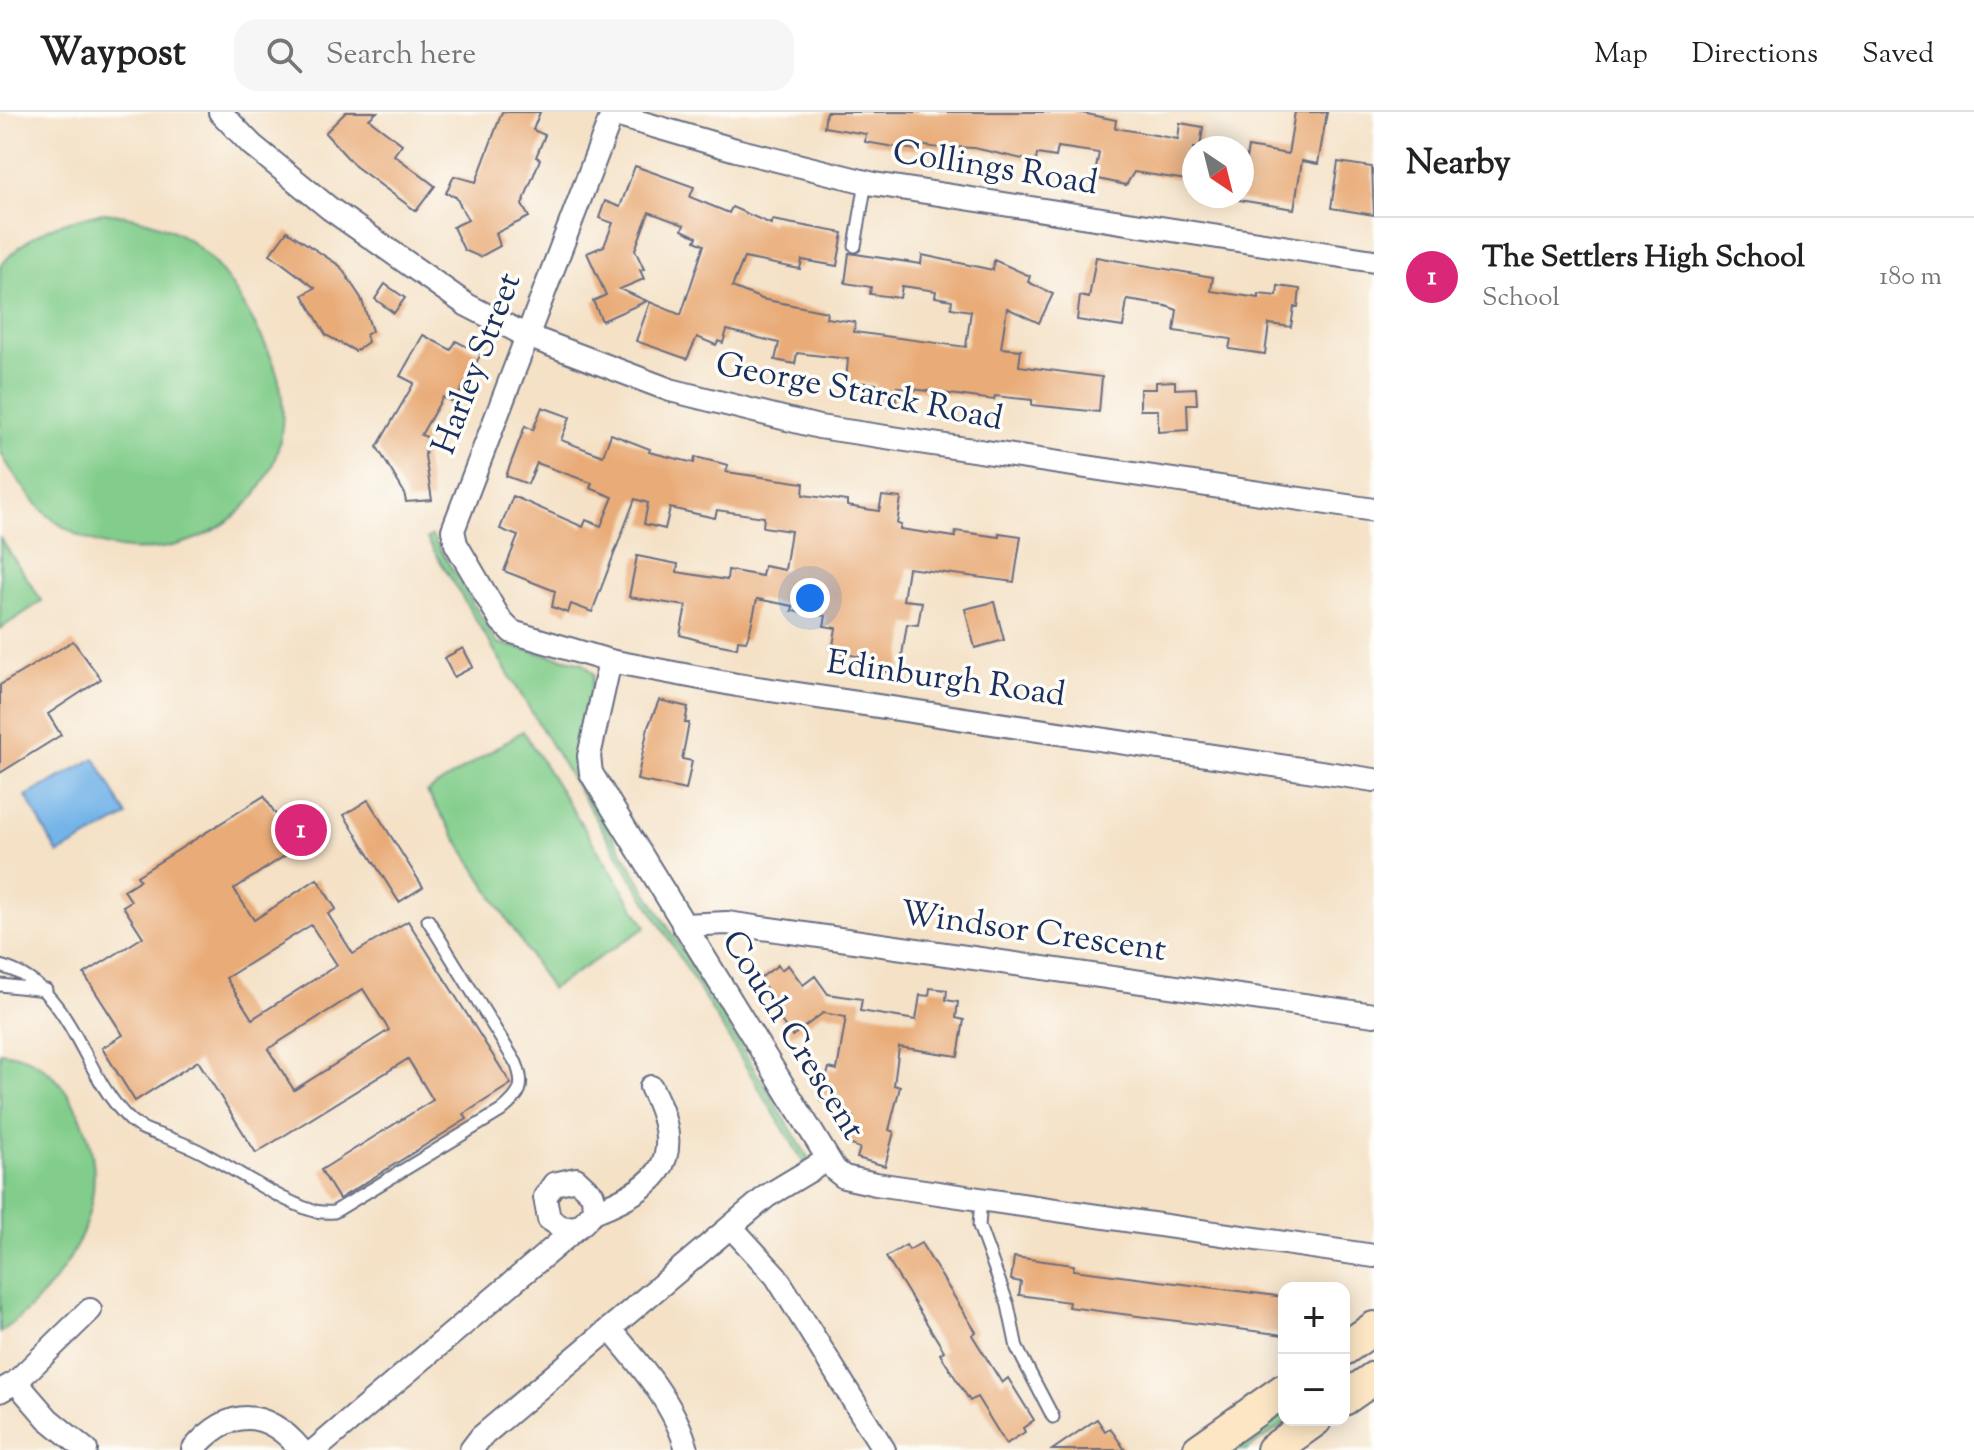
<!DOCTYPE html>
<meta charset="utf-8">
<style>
:root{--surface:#fff;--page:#f6f6f6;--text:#222;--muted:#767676;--line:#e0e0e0;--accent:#db2777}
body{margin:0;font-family:"Sorts Mill Goudy",serif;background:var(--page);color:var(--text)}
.controls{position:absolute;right:24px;bottom:24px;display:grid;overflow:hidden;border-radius:16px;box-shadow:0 4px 20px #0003}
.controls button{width:72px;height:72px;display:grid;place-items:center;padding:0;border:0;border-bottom:2px solid var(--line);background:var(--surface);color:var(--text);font:40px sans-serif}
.compass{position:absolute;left:1182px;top:24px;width:72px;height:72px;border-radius:50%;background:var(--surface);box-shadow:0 4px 20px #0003;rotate:145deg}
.you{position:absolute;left:810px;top:486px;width:28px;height:28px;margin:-20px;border:6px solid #fff;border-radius:50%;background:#1a73e8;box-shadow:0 0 0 12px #1a73e833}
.badge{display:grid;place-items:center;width:52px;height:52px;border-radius:50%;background:var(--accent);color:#fff;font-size:26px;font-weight:700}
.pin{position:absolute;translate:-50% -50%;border:4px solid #fff;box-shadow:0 2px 8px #0006}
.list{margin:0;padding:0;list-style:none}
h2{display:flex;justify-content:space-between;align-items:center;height:104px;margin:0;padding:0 32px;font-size:34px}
h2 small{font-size:26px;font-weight:400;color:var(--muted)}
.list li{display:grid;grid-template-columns:52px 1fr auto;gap:24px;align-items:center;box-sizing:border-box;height:120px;padding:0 32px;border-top:2px solid var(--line)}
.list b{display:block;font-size:30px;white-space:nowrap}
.list p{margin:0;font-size:26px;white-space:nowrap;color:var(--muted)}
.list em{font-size:26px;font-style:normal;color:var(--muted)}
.icon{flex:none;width:44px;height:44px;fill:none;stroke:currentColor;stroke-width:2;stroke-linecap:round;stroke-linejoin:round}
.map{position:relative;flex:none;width:1374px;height:1338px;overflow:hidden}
header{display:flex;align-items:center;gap:48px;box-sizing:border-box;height:112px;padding:0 40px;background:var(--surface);border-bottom:2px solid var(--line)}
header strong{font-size:38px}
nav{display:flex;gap:44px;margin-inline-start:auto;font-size:28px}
.search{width:560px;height:72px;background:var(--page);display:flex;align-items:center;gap:20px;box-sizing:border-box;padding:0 28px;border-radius:24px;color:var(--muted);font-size:30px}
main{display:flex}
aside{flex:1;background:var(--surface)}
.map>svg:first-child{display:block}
.green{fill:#82cd8b;stroke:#4e7e74;stroke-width:2}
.water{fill:#73b4e8;stroke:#4772a3;stroke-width:2}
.building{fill:#e9ac78;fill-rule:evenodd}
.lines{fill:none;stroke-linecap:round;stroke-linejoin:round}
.lane-casing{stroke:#676d82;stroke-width:15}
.street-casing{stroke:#676d82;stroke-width:26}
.secondary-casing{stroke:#676d82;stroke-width:36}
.lane{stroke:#fff;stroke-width:11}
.street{stroke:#fff;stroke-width:22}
.secondary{stroke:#fce6c4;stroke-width:32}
.labels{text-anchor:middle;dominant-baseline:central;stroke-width:7;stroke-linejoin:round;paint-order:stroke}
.street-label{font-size:34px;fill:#1b2f5e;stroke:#fdfcf7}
</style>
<header>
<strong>Waypost</strong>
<div class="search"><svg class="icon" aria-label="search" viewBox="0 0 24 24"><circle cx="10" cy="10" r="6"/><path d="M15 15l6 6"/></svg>Search here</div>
<nav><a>Map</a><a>Directions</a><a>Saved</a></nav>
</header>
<main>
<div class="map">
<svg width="1374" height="1338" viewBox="0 0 1374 1338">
<rect width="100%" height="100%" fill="#fdfcf7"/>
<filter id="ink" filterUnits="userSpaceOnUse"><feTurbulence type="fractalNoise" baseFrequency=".0125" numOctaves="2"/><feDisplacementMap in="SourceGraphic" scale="16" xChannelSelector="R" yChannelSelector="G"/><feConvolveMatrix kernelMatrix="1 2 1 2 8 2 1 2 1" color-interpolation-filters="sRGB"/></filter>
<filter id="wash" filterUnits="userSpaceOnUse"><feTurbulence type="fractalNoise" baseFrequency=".006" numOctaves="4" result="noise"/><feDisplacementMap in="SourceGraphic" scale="32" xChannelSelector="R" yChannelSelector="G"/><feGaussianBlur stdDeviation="1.8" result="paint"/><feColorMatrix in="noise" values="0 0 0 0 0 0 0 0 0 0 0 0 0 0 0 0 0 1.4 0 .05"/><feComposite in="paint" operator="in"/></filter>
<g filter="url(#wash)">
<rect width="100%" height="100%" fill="#f4e1c6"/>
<g class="green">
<path d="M 104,101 C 176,108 211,134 246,197 C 262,225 279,254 282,286 C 295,433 102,494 22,373 C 15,363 3,349 0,337 C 0,323 0,303 0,288 C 0,244 0,199 0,155 C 26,121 63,108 104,101 Z"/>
<polygon points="432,424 497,531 583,551 594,562 576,664 809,1047 806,1054 427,427"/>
<polygon points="0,426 42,489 0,517"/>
<polygon points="523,619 646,815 551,877 427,680"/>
<path d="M 0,940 C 34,943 56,961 72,989 C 124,1077 75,1166 0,1221 Z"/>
<polygon points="1284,1298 1284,1308 1290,1308 1246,1338 1224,1338"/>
</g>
<polygon class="water" points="95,646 127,704 58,742 26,684"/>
<g id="blocks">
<g class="building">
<polygon points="346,0 377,0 369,7 402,32 394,43 435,74 416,99 355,54 325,21"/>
<polygon points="502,0 540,0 533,18 545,23 536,45 540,47 522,93 529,105 496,121 500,134 480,145 464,138 453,115 468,108 456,85 446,81 454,64 476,70"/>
<polygon points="826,0 1077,0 1116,8 1115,16 1178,27 1180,11 1203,15 1200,36 1194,36 1194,69 1134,60 1126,73 1094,66 1099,41 1058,35 1056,45 1037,42 1036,50 974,36 955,35 954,38 919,33 918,38 900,36 865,30 866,22 824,15"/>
<polygon points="1295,0 1327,0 1318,52 1302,49 1294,97 1239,88 1248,35 1288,42"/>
<polygon points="1338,50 1372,55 1374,103 1331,96"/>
<polygon points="635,54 694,75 690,85 729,101 732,95 771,112 772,108 843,121 837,154 802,148 800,157 744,146 732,175 762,187 827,200 826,206 855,210 854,220 966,235 971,199 951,196 952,188 935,185 936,179 902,174 900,186 870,182 871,175 845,171 849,141 921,152 922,143 993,158 994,148 1030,164 1028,170 1053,182 1039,211 1007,196 1001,236 1021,238 1019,254 1102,265 1099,300 1032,293 1032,288 995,284 994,288 897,275 895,295 873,292 876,272 846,269 848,247 797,241 795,252 775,248 779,231 727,218 723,231 718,229 716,233 697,225 687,247 636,229 650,190 681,203 704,133 695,129 697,125 682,118 684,113 649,100 635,138 644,157 640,158 644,167 620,177 647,189 602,209 593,189 606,183 587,141 604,134 613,111 599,106 605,89 620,95"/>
<polygon points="287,119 340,154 361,186 372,219 366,223 368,230 355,239 326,223 303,183 315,176 270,142"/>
<polygon points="1096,145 1213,165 1211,179 1259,186 1259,182 1277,184 1278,174 1300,177 1298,195 1294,195 1291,215 1269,212 1265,242 1229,237 1231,227 1174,219 1177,198 1166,194 1127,188 1123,215 1077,208 1080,184 1089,186"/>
<polygon points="385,172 405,186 394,201 375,187"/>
<polygon points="423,223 451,238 456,229 481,242 454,291 443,285 421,323 427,325 425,344 432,388 406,390 404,380 377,335 414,271 400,264"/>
<polygon points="1175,269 1175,277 1196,276 1197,292 1187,292 1188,318 1158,320 1158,298 1140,298 1140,277 1156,277 1156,270"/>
<polygon points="542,295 570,305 561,328 603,344 611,322 650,337 649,340 694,351 695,345 728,353 726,360 804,371 803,383 847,389 847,394 879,399 882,384 901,386 897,412 901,413 900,417 955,425 956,419 999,425 999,421 1021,424 1014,470 908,456 903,488 922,490 918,513 907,512 899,562 868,557 870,546 832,540 836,516 824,514 826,504 792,499 793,494 757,487 750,519 746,529 738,528 737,536 705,530 680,523 686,494 629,485 637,444 678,452 677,460 727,468 728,458 762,464 764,454 785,458 791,419 763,415 764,405 717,398 715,406 670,396 665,417 644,412 648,391 635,387 592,500 571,492 568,501 552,495 555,479 504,459 518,424 500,417 513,384 583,415 586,408 601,414 613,385 590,376 592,371 537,351 528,372 506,364 525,314 533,318"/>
<polygon points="994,490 1004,528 975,536 965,497"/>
<polygon points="73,529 101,567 48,602 61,623 0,661 0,573"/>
<polygon points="463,536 473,555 454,565 444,546"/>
<polygon points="659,588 688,595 685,611 689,611 682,647 692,649 686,678 637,668 648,615"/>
<path d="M 264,684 L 294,731 L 286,736 L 289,741 L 234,777 L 254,808 L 317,767 L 336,797 L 328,802 L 353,842 L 408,809 L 511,972 L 464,1002 L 467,1007 L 339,1087 L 321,1058 L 433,988 L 408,947 L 256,1041 L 198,949 L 135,989 L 102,936 L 123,923 L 84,862 L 143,825 L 123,794 L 131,789 L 124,778 L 140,768 L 137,764 ZM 311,813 L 337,853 L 252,907 L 226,866 ZM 363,877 L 389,918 L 294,978 L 268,937 Z"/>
<polygon points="368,688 423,775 399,790 344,703"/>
<polygon points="778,853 781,858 788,853 803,873 815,864 828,882 862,887 860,899 916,908 920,883 929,884 930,876 947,878 946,888 958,890 956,906 964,908 958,944 899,935 894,973 900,975 889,1018 894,1020 885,1054 857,1046 860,1036 846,1031 853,1005 834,1000 835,993 820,989 829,956 837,958 846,905 823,901 792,924 772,896 777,892 759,867"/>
<polygon points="921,1131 976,1220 972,1223 1002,1271 1008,1266 1034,1308 1023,1316 1025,1320 1006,1332 977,1285 970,1289 940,1242 944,1239 886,1145 906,1133 909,1138"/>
<polygon points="1014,1145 1074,1153 1073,1158 1284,1185 1284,1223 1068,1195 1069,1190 1019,1183 1021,1170 1011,1168"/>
<polygon points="1097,1307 1105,1319 1110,1316 1125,1338 1052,1338"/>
</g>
</g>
</g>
<g filter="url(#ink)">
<use href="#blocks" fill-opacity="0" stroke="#676d82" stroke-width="2"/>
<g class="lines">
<defs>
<g id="lane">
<polyline points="855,134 866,70"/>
<path d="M 0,854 C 73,873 80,961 130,1008 C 142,1019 159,1022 174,1028 C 218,1044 255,1075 298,1093 C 311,1099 320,1101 334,1100 L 501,999 C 520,983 526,975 516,951 L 428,808"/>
<polyline points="0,873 46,878"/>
<polyline points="981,1087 979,1114 1008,1193 1017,1236 1053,1305"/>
</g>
<g id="street">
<polyline points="220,0 252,33 329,96 467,193 525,223 670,278 819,315 1374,398"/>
<polyline points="613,0 453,418 456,432 501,509 512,520 610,549 737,573 1374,668"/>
<polyline points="612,2 736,38 874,72 1374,149"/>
<polyline points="610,549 589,644 591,661 835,1058 844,1065 876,1072 1374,1144"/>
<polyline points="683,813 727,811 1374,903"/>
<path d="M 594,1100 L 593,1083 L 576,1067 L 554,1072 L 545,1085 L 549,1107 L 563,1116 L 578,1115 C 585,1111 590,1102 596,1099 C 664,1072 686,1045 651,975"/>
<polyline points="732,1116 776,1164 884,1338"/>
<path d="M 610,1217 C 640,1252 676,1294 687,1338"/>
<polyline points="16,1270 48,1307 86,1338"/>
<polyline points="0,1279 16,1270 90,1198"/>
<path d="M 193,1338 C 229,1295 266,1296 301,1338"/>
<polyline points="315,1338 578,1115"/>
<polyline points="471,1338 481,1325 767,1084 827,1048"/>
</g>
<g id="secondary">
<polyline points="1344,1237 1374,1216"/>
<polyline points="1344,1287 1374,1266"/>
<polyline points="1199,1338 1284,1278"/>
<polyline points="1273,1338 1315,1308"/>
</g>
</defs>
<use href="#lane" class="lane-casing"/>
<use href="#street" class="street-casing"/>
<use href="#secondary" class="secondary-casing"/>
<use href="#lane" class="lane"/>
<use href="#street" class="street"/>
<use href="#secondary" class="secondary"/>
</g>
</g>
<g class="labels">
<g class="street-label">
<text transform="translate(995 57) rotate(9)">Collings Road</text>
<text transform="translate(478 252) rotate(-69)">Harley Street</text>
<text transform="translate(859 281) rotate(11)">George Starck Road</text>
<text transform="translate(946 568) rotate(8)">Edinburgh Road</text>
<text transform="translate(1033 821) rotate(8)">Windsor Crescent</text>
<text transform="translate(792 924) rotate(58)">Couch Crescent</text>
</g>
</g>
</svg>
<div class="controls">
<button>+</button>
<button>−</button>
</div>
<svg class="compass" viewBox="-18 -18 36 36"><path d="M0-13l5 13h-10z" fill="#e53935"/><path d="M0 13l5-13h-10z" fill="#767676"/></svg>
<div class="you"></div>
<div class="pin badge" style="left:301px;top:718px">1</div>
</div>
<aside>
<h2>Nearby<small></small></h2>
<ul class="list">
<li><span class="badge">1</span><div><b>The Settlers High School</b><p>School</p></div><em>180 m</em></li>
</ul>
</aside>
</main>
